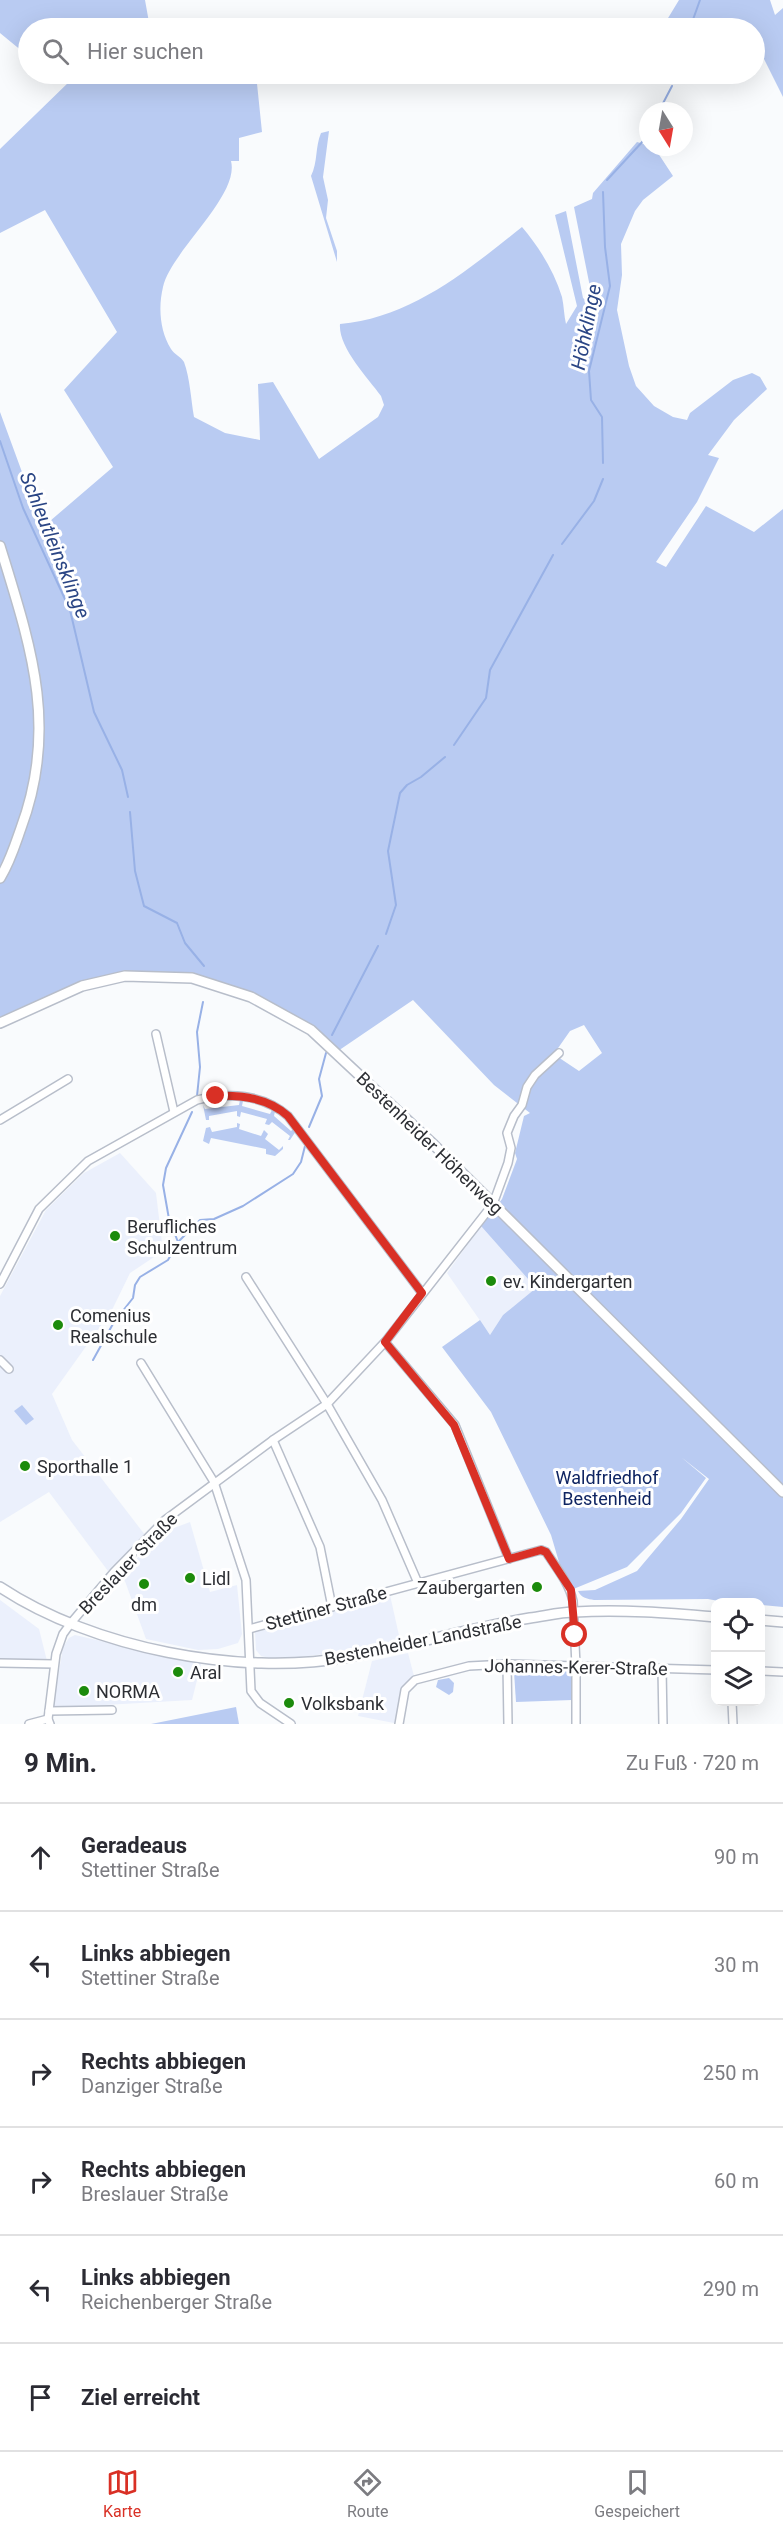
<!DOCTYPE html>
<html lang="de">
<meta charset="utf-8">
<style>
:root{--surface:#fff;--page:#f2f2f3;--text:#2b2b33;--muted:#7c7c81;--line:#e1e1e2;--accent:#d93025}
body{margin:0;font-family:Roboto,sans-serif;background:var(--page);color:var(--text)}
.controls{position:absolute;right:18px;bottom:18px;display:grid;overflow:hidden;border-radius:12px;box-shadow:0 6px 24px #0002}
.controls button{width:54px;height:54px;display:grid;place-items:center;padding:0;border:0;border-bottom:2px solid var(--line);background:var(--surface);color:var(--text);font:30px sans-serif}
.compass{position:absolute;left:639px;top:102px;width:54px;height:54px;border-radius:50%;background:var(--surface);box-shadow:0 6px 24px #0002;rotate:169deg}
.stop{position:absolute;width:18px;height:18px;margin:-14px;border:4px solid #d93025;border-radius:50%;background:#fff}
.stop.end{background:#d93025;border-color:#fff;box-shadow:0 2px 6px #0008}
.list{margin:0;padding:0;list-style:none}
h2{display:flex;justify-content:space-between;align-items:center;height:78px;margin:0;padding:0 24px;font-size:26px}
h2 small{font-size:20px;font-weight:400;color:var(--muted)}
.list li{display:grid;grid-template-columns:39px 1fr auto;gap:18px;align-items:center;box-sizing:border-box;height:108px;padding:0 24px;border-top:2px solid var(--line)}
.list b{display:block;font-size:22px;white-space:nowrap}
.list p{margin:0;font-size:20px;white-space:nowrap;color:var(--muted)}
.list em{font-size:20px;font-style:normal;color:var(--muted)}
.icon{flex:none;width:33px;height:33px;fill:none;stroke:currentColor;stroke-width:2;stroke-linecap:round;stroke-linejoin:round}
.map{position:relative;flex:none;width:783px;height:1724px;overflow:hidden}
.search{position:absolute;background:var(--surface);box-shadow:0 6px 24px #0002;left:18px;right:18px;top:18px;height:66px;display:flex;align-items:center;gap:15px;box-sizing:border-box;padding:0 21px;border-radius:33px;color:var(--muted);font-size:22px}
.sheet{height:726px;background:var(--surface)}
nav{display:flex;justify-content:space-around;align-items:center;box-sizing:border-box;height:84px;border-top:2px solid var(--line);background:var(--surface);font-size:16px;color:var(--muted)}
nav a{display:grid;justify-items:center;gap:3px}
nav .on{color:var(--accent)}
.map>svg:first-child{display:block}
.built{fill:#ebf0fc}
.green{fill:#b9cbf2;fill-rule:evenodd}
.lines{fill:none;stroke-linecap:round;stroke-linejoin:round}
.stream{stroke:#98b1e6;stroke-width:2}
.street-casing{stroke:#b8beca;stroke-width:10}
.secondary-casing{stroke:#b8beca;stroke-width:12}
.street{stroke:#fff;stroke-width:7}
.secondary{stroke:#fff;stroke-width:9}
.route{stroke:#d93025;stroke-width:8}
.poi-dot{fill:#1c8b0c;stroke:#fff;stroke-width:2}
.labels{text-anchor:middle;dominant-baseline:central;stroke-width:6;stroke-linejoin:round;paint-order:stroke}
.street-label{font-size:18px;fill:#2d2f34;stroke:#fff}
.poi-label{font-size:18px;fill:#2d2f34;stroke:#fff;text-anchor:start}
.park-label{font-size:18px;fill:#0f2562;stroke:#fff}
.water-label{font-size:20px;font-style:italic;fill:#2b4685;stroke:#fff}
</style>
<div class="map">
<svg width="783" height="1724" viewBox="0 0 783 1724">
<rect width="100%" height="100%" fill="#f9fbfd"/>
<g class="built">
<polygon points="120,1153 156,1193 163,1251 130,1273 112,1310 52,1394 72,1440 145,1535 108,1571 49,1492 0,1522 0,1296 46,1210 84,1173"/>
<polygon points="481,1226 536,1288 503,1315 490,1335 447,1273"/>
<polygon points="190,1522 210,1592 237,1585 242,1634 238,1643 218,1649 198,1650 146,1639 122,1573 159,1537 169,1530"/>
<polygon points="390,1595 400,1640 350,1651 300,1657 269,1658 261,1656 256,1650 255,1632"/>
<polygon points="0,1600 39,1629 47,1661 0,1661"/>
<polygon points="75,1635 201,1664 192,1700 53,1708 63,1647 69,1638"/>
<polygon points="408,1653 415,1680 405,1690 399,1724 358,1716 372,1661"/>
</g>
<g class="green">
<polygon points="0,0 145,0 150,28 28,28 28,56 0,33"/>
<polygon points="679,0 770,0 775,15 783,8 783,97 755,41 754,28 662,28"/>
<path d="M 53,74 L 185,74 L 195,78 L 256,74 L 262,132 L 239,138 L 239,161 L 231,161 C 240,196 171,251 163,287 C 158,308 160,331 171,349 C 174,354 181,357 184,362 C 190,378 191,400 194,417 L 225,433 L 260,440 L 258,384 L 273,382 L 319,459 L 378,417 L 384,405 L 381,396 C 367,377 338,347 340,324 C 411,318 468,270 522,227 C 539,247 554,271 562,297 C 564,306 564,316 566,324 L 577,306 L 555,215 L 566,211 L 583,298 L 594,307 L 574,207 L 592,199 L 593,193 L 637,142 L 644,144 L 648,139 L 648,147 L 654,147 L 673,176 L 643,200 L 635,211 L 621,244 L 622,275 L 617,310 L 629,366 L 636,386 L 654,406 L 673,417 L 687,420 L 690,413 L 733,380 L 752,373 L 760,377 L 767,389 L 734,420 L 708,455 L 719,458 L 697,502 L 656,562 L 666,567 L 706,506 L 754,532 L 783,509 L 783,1607 L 761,1605 L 760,1602 L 724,1602 L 708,1599 L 594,1600 C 588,1599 581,1598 578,1591 L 595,1590 L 637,1571 L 681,1519 L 709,1479 L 681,1457 L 706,1478 L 681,1513 L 627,1567 L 571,1590 L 564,1579 L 551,1535 L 491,1412 L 442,1347 L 480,1320 L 490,1335 L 503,1315 L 536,1288 L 481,1226 L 502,1199 L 517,1159 L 515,1153 L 524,1116 L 530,1113 L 494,1085 L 413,1000 L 335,1053 L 311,1030 L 251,997 L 192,978 L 125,976 L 82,986 L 0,1023 L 0,412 L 26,483 L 50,521 L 113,467 L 64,390 L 117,332 L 45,210 L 0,233 L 0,149 L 71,80 ZM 584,1025 L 602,1053 L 579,1071 L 558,1057 L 556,1051 L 570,1031 Z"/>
<path d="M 329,131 L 323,177 L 328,200 L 326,218 L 337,251 L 337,262 L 311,176 C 318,162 315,147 321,133 Z"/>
<polygon points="240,1100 243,1101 242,1106 270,1114 272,1110 275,1111 274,1116 291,1131 294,1128 296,1131 290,1140 288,1140 290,1136 272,1122 269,1125 265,1124 267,1119 241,1112 240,1117 237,1116 237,1111 209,1116 209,1120 206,1120 203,1105 205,1109 239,1105"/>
<polygon points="237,1123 240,1124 239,1129 261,1136 264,1130 268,1134 265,1139 279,1150 283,1146 283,1149 275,1156 266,1154 266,1149 211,1138 209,1144 203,1141 206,1128 210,1127 212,1132 237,1127"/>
<polygon points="22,1405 34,1419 26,1425 14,1411"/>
<polygon points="518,1668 571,1671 572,1700 516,1702 514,1672"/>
<polygon points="449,1678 454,1683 453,1692 449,1695 436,1687 438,1680"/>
<polygon points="236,1707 239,1724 151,1724"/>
</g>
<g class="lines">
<g class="stream">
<polyline points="690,28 700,0"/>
<polyline points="659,111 672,86"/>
<polyline points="607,180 644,140 648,131"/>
<polyline points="0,441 23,508 70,610 94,712 122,770 128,797"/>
<polyline points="603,463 602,417 591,400 589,371 610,286 605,247 603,192"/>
<polyline points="562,544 594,501 603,479"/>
<polyline points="454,745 486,698 490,670 553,555"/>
<polyline points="130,812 135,871 144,906 177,923 185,943 204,966"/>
<polyline points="386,934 396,905 388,851 400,793 407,785 421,777 445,757"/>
<polyline points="332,1035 378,946"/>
<polyline points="197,1096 200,1067 197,1032 203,1002"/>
<polyline points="309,1127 322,1096 319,1079 326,1053"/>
<polyline points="178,1242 169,1219 163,1185 166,1168 192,1112"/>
<polyline points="93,1360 114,1322 133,1298 135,1285 140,1277 168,1260 178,1242 200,1220 214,1219 243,1206 293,1174 301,1162 305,1146"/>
</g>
<defs>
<g id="street">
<polyline points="156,1034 174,1112"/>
<polyline points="0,1120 68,1079"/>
<polyline points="246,1277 327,1404 382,1500 418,1583"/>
<path d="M 0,1284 L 39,1209 L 88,1161 L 197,1100 C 228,1092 263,1094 288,1116 L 422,1293"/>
<polyline points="385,1342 455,1425 509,1559"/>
<polyline points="0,1360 9,1369"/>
<polyline points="141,1363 214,1482 246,1580 251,1691 260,1703 291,1724"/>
<polyline points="273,1440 320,1547 332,1607"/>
<path d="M 249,1629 L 541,1550 L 546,1552 C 556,1567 569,1583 573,1601 L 576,1666 L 576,1724"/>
<polyline points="0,1663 54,1664"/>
<polyline points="507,1664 508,1724"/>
<polyline points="662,1668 663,1724"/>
<polyline points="760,1671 783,1672"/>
<polyline points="732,1702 733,1724"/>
<polyline points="49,1711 112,1710"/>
<polyline points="29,1724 48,1719"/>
<polyline points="50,1724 48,1719 56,1654 63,1634 71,1623 114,1572 165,1520 273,1440 327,1404 385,1342 493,1204 508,1163 511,1148 507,1133 514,1116 522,1105 527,1087 535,1075 559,1053"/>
<polyline points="399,1724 405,1690 415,1680 469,1666 507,1664 716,1670"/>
</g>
<g id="secondary">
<path d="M 0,546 C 30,644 59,726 21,828 C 15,845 10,862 0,878"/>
<polyline points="0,1023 82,986 125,976 192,978 251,997 311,1030 434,1145 783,1492"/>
<path d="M 0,1587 C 92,1648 240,1677 349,1657 C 410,1646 469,1628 530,1618 C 545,1616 560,1612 575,1612 C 621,1609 669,1613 716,1617"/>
<polyline points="760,1620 783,1622"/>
</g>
</defs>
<use href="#street" class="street-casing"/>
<use href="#secondary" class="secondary-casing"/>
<use href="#street" class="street"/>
<use href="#secondary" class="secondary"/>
</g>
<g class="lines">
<path class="route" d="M 216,1096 C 242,1095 268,1098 288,1116 L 422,1293 L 385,1342 L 454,1425 L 509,1559 L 541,1550 L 546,1552 L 571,1590 L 575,1635"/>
</g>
<g class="poi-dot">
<circle cx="115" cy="1236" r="6"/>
<circle cx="491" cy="1281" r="6"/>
<circle cx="58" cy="1325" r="6"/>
<circle cx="25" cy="1466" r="6"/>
<circle cx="190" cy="1578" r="6"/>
<circle cx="144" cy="1584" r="6"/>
<circle cx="537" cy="1587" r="6"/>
<circle cx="178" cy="1672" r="6"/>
<circle cx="84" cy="1691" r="6"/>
<circle cx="289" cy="1703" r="6"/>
</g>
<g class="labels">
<g class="street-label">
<text transform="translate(430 1143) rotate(44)">Bestenheider Höhenweg</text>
<text transform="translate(128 1563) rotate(-46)">Breslauer Straße</text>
<text transform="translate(326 1608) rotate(-15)">Stettiner Straße</text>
<text transform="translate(423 1640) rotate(-11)">Bestenheider Landstraße</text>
<text transform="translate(576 1667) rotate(1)">Johannes-Kerer-Straße</text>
</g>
<g class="poi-label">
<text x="127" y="1226">Berufliches<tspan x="127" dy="21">Schulzentrum</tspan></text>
<text x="503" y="1281">ev. Kindergarten</text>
<text x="70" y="1315">Comenius<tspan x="70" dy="21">Realschule</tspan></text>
<text x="37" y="1466">Sporthalle 1</text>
<text x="202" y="1578">Lidl</text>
<text x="525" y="1587" text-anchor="end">Zaubergarten</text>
<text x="144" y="1604" text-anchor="middle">dm</text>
<text x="190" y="1672">Aral</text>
<text x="96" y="1691">NORMA</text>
<text x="301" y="1703">Volksbank</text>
</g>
<g class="park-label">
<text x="607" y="1477">Waldfriedhof<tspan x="607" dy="21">Bestenheid</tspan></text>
</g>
<g class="water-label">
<text transform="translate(586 327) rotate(-79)">Höhklinge</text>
<text transform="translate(55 545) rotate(68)">Schleutleinsklinge</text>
</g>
</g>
</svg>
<div class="controls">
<button><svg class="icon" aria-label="locate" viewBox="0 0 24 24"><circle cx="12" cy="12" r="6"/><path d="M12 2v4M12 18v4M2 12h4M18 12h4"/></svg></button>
<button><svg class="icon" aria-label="layers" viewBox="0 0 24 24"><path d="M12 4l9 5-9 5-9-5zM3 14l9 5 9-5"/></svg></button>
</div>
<svg class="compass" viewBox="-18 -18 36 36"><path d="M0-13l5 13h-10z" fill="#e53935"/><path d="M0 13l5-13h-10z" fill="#7c7c81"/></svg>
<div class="stop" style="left:575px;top:1635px"></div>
<div class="stop end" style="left:216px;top:1096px"></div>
<div class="search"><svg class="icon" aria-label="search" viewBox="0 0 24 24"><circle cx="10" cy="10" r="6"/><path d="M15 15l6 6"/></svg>Hier suchen</div>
</div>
<section class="sheet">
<h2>9 Min.<small>Zu Fuß · 720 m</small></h2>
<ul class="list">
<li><svg class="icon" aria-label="ahead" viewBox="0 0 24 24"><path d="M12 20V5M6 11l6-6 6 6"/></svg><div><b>Geradeaus</b><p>Stettiner Straße</p></div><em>90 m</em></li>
<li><svg class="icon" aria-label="left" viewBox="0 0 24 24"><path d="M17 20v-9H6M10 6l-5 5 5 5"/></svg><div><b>Links abbiegen</b><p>Stettiner Straße</p></div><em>30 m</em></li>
<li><svg class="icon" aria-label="right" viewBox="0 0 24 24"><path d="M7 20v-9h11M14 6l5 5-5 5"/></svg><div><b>Rechts abbiegen</b><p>Danziger Straße</p></div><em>250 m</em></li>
<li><svg class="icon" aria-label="right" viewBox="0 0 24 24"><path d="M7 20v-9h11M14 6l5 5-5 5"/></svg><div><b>Rechts abbiegen</b><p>Breslauer Straße</p></div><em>60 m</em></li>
<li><svg class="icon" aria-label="left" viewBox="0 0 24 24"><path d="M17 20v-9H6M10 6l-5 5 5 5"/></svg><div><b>Links abbiegen</b><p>Reichenberger Straße</p></div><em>290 m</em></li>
<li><svg class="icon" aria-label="arrive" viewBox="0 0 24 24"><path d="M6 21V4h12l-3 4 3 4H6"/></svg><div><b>Ziel erreicht</b></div></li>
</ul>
</section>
<nav>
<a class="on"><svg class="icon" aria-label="map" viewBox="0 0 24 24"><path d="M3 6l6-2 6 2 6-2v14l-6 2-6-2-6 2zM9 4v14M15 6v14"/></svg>Karte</a>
<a><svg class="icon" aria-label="directions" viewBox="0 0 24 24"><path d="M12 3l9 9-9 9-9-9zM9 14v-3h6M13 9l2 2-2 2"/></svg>Route</a>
<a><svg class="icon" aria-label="saved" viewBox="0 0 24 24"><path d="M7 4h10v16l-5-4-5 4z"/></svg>Gespeichert</a>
</nav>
